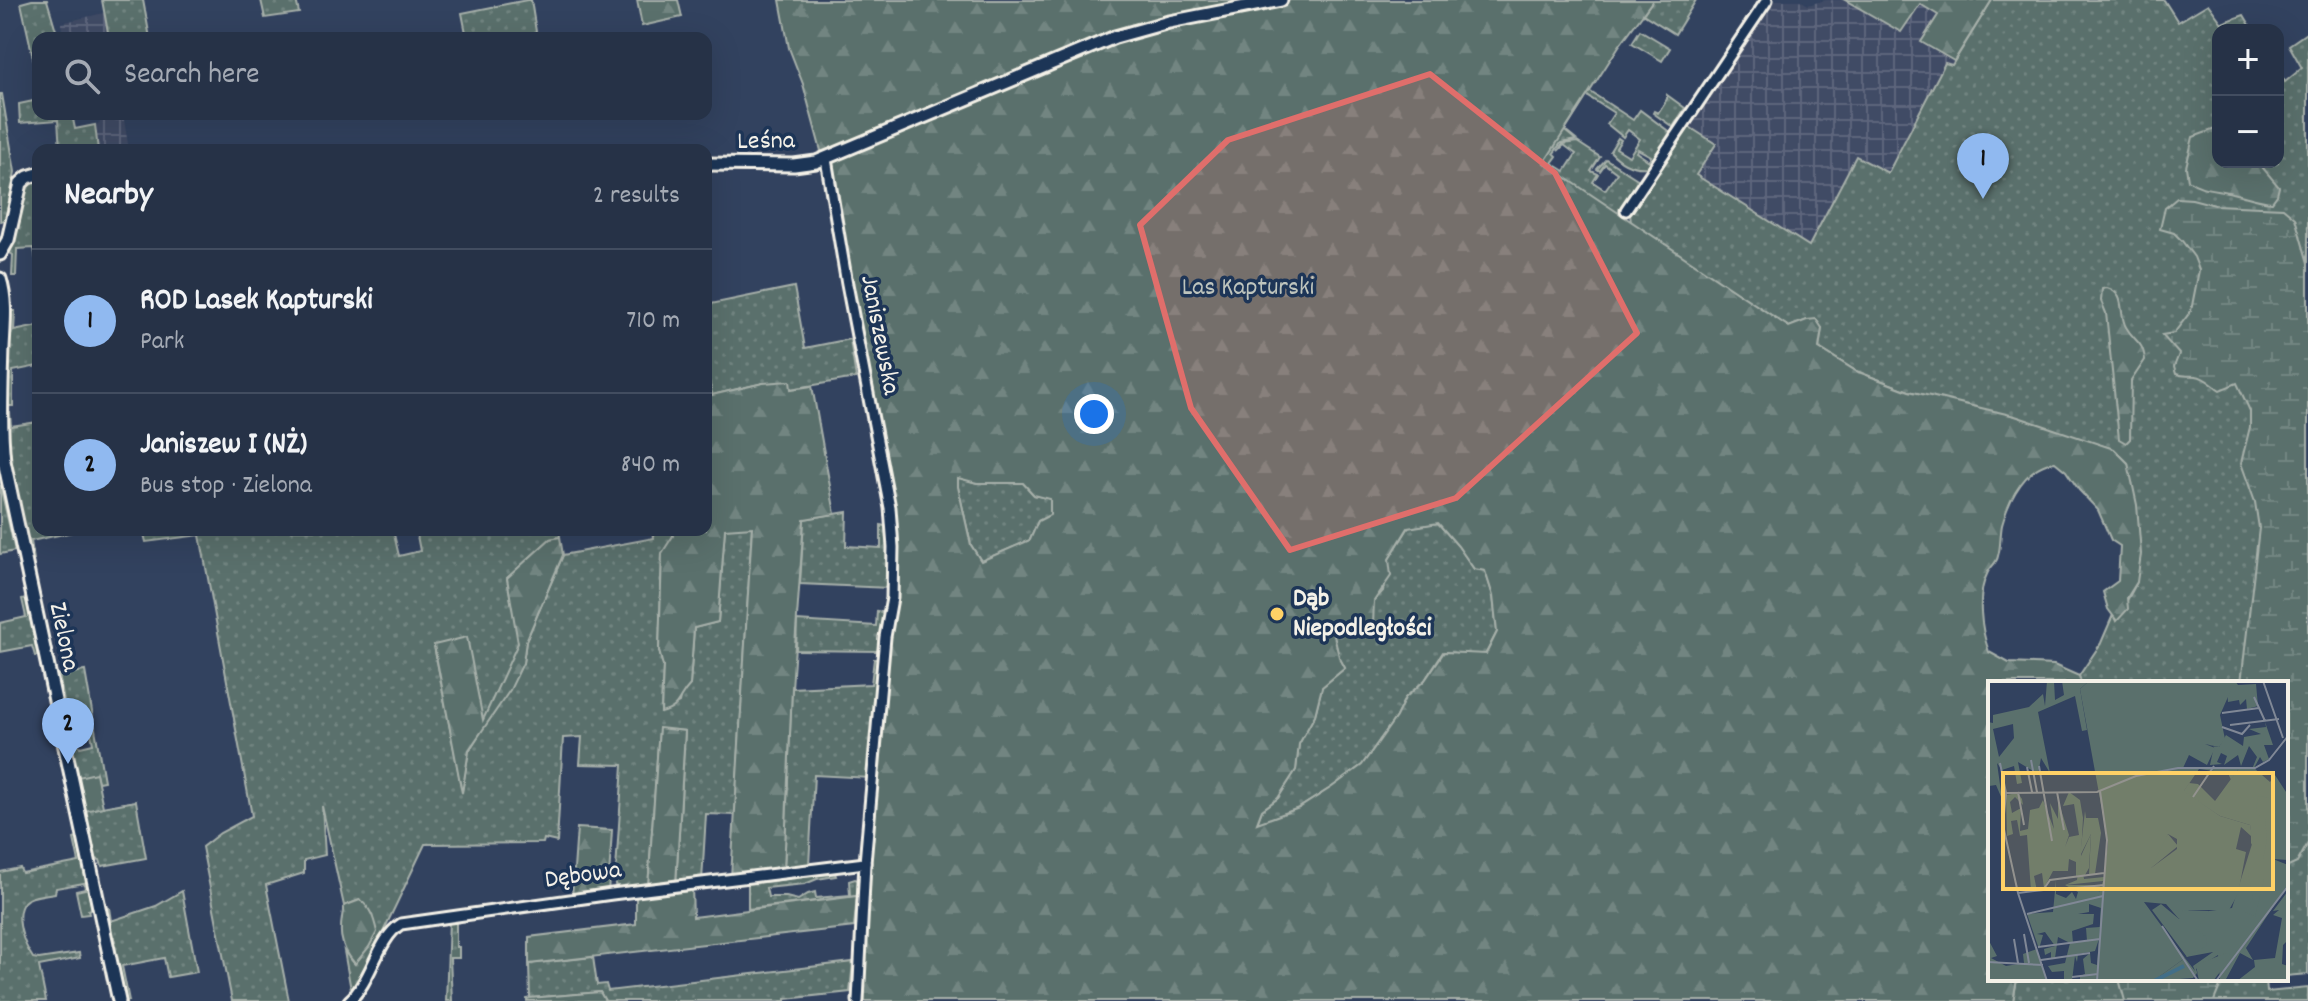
<!DOCTYPE html>
<meta charset="utf-8">
<style>
:root{--surface:#263247;--page:#323e52;--text:#f1f3f6;--muted:#a4aab4;--line:#424d60;--accent:#90b9f0}
body{margin:0;font-family:Dekko,sans-serif;background:var(--page);color:var(--text)}
.controls{position:absolute;right:24px;top:24px;display:grid;overflow:hidden;border-radius:16px;box-shadow:0 8px 32px #0002}
.controls button{width:72px;height:72px;display:grid;place-items:center;padding:0;border:0;border-bottom:2px solid var(--line);background:var(--surface);color:var(--text);font:40px sans-serif}
.you{position:absolute;left:1094px;top:414px;width:28px;height:28px;margin:-20px;border:6px solid #fff;border-radius:50%;background:#1a73e8;box-shadow:0 0 0 12px #1a73e833}
.badge{display:grid;place-items:center;width:52px;height:52px;border-radius:50%;background:var(--accent);color:#111;font-size:26px;font-weight:700}
.pin{position:absolute;translate:-50% -66px;filter:drop-shadow(0 2px 4px #0008)}
.pin::after{content:'';position:absolute;top:42px;width:28px;height:24px;background:inherit;clip-path:polygon(0 0,100% 0,50% 100%)}
.list{margin:0;padding:0;list-style:none}
h2{display:flex;justify-content:space-between;align-items:center;height:104px;margin:0;padding:0 32px;font-size:34px}
h2 small{font-size:26px;font-weight:400;color:var(--muted)}
.list li{display:grid;grid-template-columns:52px 1fr auto;gap:24px;align-items:center;box-sizing:border-box;height:144px;padding:0 32px;border-top:2px solid var(--line)}
.list b{display:block;font-size:30px;white-space:nowrap}
.list p{margin:0;font-size:26px;white-space:nowrap;color:var(--muted)}
.list em{font-size:26px;font-style:normal;color:var(--muted)}
.icon{flex:none;width:44px;height:44px;fill:none;stroke:currentColor;stroke-width:2;stroke-linecap:round;stroke-linejoin:round}
.map{position:relative;flex:none;width:2308px;height:1001px;overflow:hidden}
.search{position:absolute;background:var(--surface);box-shadow:0 8px 32px #0002;left:32px;top:32px;width:680px;height:88px;display:flex;align-items:center;gap:20px;box-sizing:border-box;padding:0 28px;border-radius:16px;color:var(--muted);font-size:30px}
.panel{position:absolute;background:var(--surface);box-shadow:0 8px 32px #0002;left:32px;top:144px;width:680px;height:392px;border-radius:16px}
.map>svg:first-child{display:block}
.industrial{fill:url(#industrial-grid)}
.green{fill:url(#green-dots);stroke:#a7b0aa;stroke-width:2}
.forest{fill:url(#forest-firs);stroke:#a7b0aa;stroke-width:2;fill-rule:evenodd}
.wetland{fill:url(#wetland-marsh);stroke:#a7b0aa;stroke-width:2}
.lines{fill:none;stroke-linecap:round;stroke-linejoin:round}
.minor-casing{stroke:#f4f1e8;stroke-width:15}
.tertiary-casing{stroke:#f4f1e8;stroke-width:17}
.minor{stroke:#1d3557;stroke-width:9}
.tertiary{stroke:#1d3557;stroke-width:11}
.marked{fill:#e06e6b;fill-opacity:0.2;stroke:#e06e6b;stroke-width:6;stroke-linejoin:round}
.poi-dot{fill:#ffd166;stroke:#1d3557;stroke-width:3}
.labels{text-anchor:middle;dominant-baseline:central;stroke-width:7;stroke-linejoin:round;paint-order:stroke}
.street-label{font-size:26px;fill:#f4f1e8;stroke:#1d3557}
.park-label{font-size:26px;fill:#bec4bd;stroke:#1d3557}
.poi-label{font-size:26px;font-weight:bold;fill:#f4f1e8;stroke:#1d3557;text-anchor:start}
.inset-river{fill:none;stroke:#426e88;stroke-width:4}
.inset-road{fill:none;stroke:#808896;stroke-width:2}
.view{fill:#ffd166;fill-opacity:0.15;stroke:#ffd166;stroke-width:4}
.inset-edge{fill:none;stroke:#f4f1e8;stroke-width:4}
</style>
<div class="map">
<svg width="2308" height="1001" viewBox="0 0 2308 1001">
<defs>
<pattern id="industrial-grid" width="8" height="8" patternUnits="userSpaceOnUse" patternTransform="scale(2)"><rect width="8" height="8" fill="#414b65"/><path d="M0 4h8M4 0v8" fill="none" stroke="#5d657b"/></pattern>
<pattern id="green-dots" width="8" height="8" patternUnits="userSpaceOnUse" patternTransform="scale(2)"><rect width="8" height="8" fill="#5a706c"/><path d="M2 2h.1M6 6h.1" fill="none" stroke="#728581" stroke-width="1.8" stroke-linecap="round"/></pattern>
<pattern id="forest-firs" width="22" height="20" patternUnits="userSpaceOnUse" patternTransform="scale(2)"><rect width="22" height="20" fill="#5a706c"/><path d="M5 1l3.5 6h-7zM16 11l3.5 6h-7z" fill="#728581"/></pattern>
<pattern id="wetland-marsh" width="20" height="14" patternUnits="userSpaceOnUse" patternTransform="scale(2)"><rect width="20" height="14" fill="#5a706c"/><path d="M1 5h8M5 5V1M11 12h8M15 12V8" fill="none" stroke="#728581"/></pattern>
</defs>
<rect width="100%" height="100%" fill="#32425f"/>
<filter id="ink" filterUnits="userSpaceOnUse"><feTurbulence type="fractalNoise" baseFrequency=".0125" numOctaves="2"/><feDisplacementMap in="SourceGraphic" scale="16" xChannelSelector="R" yChannelSelector="G"/><feConvolveMatrix kernelMatrix="1 2 1 2 8 2 1 2 1" color-interpolation-filters="sRGB"/></filter>
<g filter="url(#ink)">
<g class="industrial">
<polygon points="1774,0 1800,0 1808,5 1826,0 1845,0 1900,31 1919,3 1938,15 1921,42 1954,61 1951,66 1945,63 1888,173 1876,167 1789,327 1630,213 1760,20 1763,20 1768,13 1767,10"/>
<polygon points="104,13 109,38 63,38 61,23"/>
<polygon points="99,114 123,114 129,150 98,150 95,125 100,123"/>
</g>
<g class="green">
<polygon points="32,0 47,0 58,37 38,38 38,80 21,3"/>
<polygon points="102,0 143,0 150,38 109,38"/>
<polygon points="261,0 296,0 299,13 265,18"/>
<polygon points="527,0 531,0 537,38 467,38 462,13"/>
<polygon points="1653,0 1696,0 1675,34 1643,14"/>
<polygon points="1992,0 2164,0 2178,22 2208,4 2222,23 2244,15 2253,30 2218,30 2218,162 2278,162 2278,70 2285,82 2302,68 2289,45 2308,32 2308,974 2286,976 2286,683 2081,683 2079,676 2101,643 2113,615 2116,621 2137,582 2128,463 2114,449 1909,391 1856,371 1819,348 1822,328 1807,320 1789,327 1631,223 1630,213 1688,126 1716,144 1696,175 1809,246 1856,156 1888,173 1945,63 1952,65"/>
<polygon points="1640,30 1670,48 1662,61 1632,43"/>
<path d="M 1589,91 L 1633,120 L 1640,110 L 1671,133 L 1653,160 L 1650,159 L 1651,156 L 1638,149 L 1636,152 L 1652,163 L 1648,167 C 1633,169 1620,162 1610,151 L 1618,138 L 1621,140 L 1616,148 L 1629,156 L 1640,139 L 1628,130 L 1623,137 L 1607,124 L 1614,113 L 1587,96 L 1565,131 L 1576,140 L 1561,143 L 1554,153 L 1557,156 L 1552,163 L 1565,171 L 1576,154 L 1564,145 L 1558,151 L 1563,144 L 1577,142 L 1600,157 L 1591,171 L 1598,174 L 1593,182 L 1605,190 L 1617,173 L 1605,164 L 1600,171 L 1597,169 L 1606,159 L 1639,180 L 1619,214 L 1543,163 Z"/>
<polygon points="0,94 2,94 15,172 5,220 0,221"/>
<polygon points="1667,95 1685,108 1673,127 1653,113 1654,111 1658,113 1667,99"/>
<polygon points="38,100 38,114 72,114 75,129 95,125 98,150 60,150 58,120 20,123 19,104"/>
<path d="M 38,179 L 38,272 L 34,248 L 17,249 L 16,276 L 12,276 L 13,255 L 10,253 C 14,230 14,188 38,179 Z"/>
<polygon points="794,287 805,348 850,339 856,378 791,389 763,383 712,395 706,366 706,305"/>
<polygon points="9,311 15,311 14,331 38,326 38,366 13,371 13,406 6,406"/>
<polygon points="5,413 10,413 11,426 38,422 38,530 82,530 31,541 34,560 28,560 8,458"/>
<polygon points="958,477 977,483 1023,483 1034,495 1050,499 1050,515 1038,521 1030,540 981,561 971,545 958,487"/>
<polygon points="0,485 15,551 0,554"/>
<polygon points="847,512 846,546 881,548 881,525 888,527 889,588 800,584 804,519"/>
<polygon points="1438,523 1458,546 1474,569 1485,570 1493,596 1497,632 1485,655 1443,652 1425,680 1405,698 1396,717 1362,765 1332,787 1299,808 1257,824 1262,810 1278,798 1296,770 1299,744 1315,715 1322,687 1345,668 1339,657 1332,631 1374,601 1383,591 1389,559 1409,527"/>
<polygon points="752,526 735,815 706,814 702,881 676,884 685,731 659,729 648,888 621,888 615,885 623,765 580,764 582,737 563,738 557,842 544,839 543,843 425,844 373,953 351,990 344,951 354,963 360,900 344,906 322,806 325,855 304,860 304,873 266,885 289,1001 232,1001 202,847 220,833 252,816 200,535 146,542 143,530 393,530 399,556 420,551 416,530 559,530 560,537 550,539 507,578 519,643 483,721 434,646 462,791 469,751 523,663 526,641 563,555 654,538 653,530 673,530 673,536 662,554 659,651 663,666 661,712 679,703 681,694 690,685 694,628 718,622 725,528"/>
<polygon points="26,598 38,656 35,656 32,646 0,652 0,623 26,617 22,599"/>
<polygon points="877,611 887,613 879,651 796,650 797,621 876,626"/>
<polygon points="874,659 878,659 871,778 814,775 809,865 784,870 792,688 871,684"/>
<polygon points="85,671 104,781 98,782 96,773 85,810 136,801 146,858 102,866 100,860 92,858 68,738 76,738 80,747 93,744 88,718 81,713 72,715 74,728 69,729 59,675"/>
<path d="M 77,838 L 92,909 L 88,910 L 89,914 L 81,915 L 76,891 L 85,889 L 84,883 L 56,888 L 55,893 C 46,895 30,895 24,902 C 13,916 24,945 33,958 L 39,959 L 79,953 L 80,958 L 39,966 L 46,1001 L 0,1001 L 0,872 L 20,868 L 22,873 L 79,862 L 74,839 Z"/>
<polygon points="835,873 836,876 817,879 805,884 766,888 768,897 786,897 798,900 808,894 815,892 816,898 850,895 849,881 855,879 858,880 857,896 748,909 748,884"/>
<polygon points="182,891 197,972 168,977 164,958 122,966 129,1001 124,1001 112,942 115,941 114,937 109,937 103,909 109,908 111,921 156,906"/>
<polygon points="449,921 456,921 456,947 459,947 459,958 450,958 452,1001 446,1001"/>
<polygon points="593,957 597,985 606,984 608,991 853,962 850,992 786,999 786,1001 605,1001 600,992 530,998 529,964"/>
<polygon points="2017,979 2266,979 2267,992 2308,988 2308,1001 2013,1001"/>
</g>
<g class="forest">
<polygon points="637,0 678,0 682,17 642,26"/>
<path d="M 780,0 L 1653,0 L 1619,46 L 1544,163 L 1789,327 L 1807,320 L 1816,319 L 1822,328 L 1819,348 L 1856,371 L 1909,391 L 2015,416 L 2114,449 L 2128,463 L 2137,505 L 2141,554 L 2137,582 L 2127,598 L 2128,609 L 2117,621 L 2108,609 L 2103,592 L 2118,581 L 2120,546 L 2111,540 L 2098,510 L 2079,490 L 2066,471 L 2055,462 C 2026,465 2009,499 2002,525 C 2000,535 2001,546 1998,556 C 1997,563 1991,566 1988,572 C 1976,595 1981,629 1989,652 L 2009,663 L 2054,665 L 2079,676 L 2081,683 L 1990,683 L 1990,979 L 2017,979 L 2013,1001 L 857,1001 L 889,636 L 895,608 L 882,453 L 833,174 L 826,153 L 821,151 L 803,84 L 789,48 ZM 958,478 L 977,483 L 1023,483 L 1034,495 L 1050,499 L 1050,515 L 1038,521 L 1030,540 L 981,561 L 971,545 L 958,487 ZM 1438,523 L 1458,546 L 1474,569 L 1485,571 L 1493,596 L 1497,632 L 1486,654 L 1444,652 L 1425,680 L 1405,698 L 1396,717 L 1362,765 L 1332,787 L 1299,808 L 1257,823 L 1262,810 L 1278,798 L 1296,770 L 1299,744 L 1315,715 L 1322,687 L 1345,668 L 1339,657 L 1333,631 L 1373,626 L 1374,601 L 1391,576 L 1389,559 L 1408,528 Z"/>
<polygon points="1845,0 1992,0 1954,61 1921,42 1938,15 1920,4 1901,32"/>
<path d="M 2218,128 L 2218,162 L 2262,162 L 2263,168 L 2279,187 L 2277,195 L 2272,202 C 2258,201 2246,196 2232,193 C 2216,189 2201,190 2188,180 L 2186,167 L 2193,137 Z"/>
<path d="M 2107,288 C 2127,294 2118,313 2126,327 C 2134,342 2143,340 2145,360 L 2131,381 L 2130,439 L 2126,443 L 2119,439 L 2106,313 L 2101,301 L 2102,289 Z"/>
<path d="M 706,366 L 712,395 L 763,383 L 790,381 L 791,389 L 812,386 L 835,514 L 804,519 L 792,688 L 784,870 L 731,877 L 752,527 L 725,529 L 718,622 L 694,628 L 690,685 C 677,698 681,708 661,713 L 663,666 L 659,651 L 662,553 L 673,536 L 673,530 L 706,530 Z"/>
<polygon points="560,537 563,555 526,641 523,663 510,690 469,750 462,793 434,645 467,637 483,720 518,643 507,578 550,539"/>
<polygon points="659,728 685,731 676,884 648,888"/>
<polygon points="96,773 103,807 85,811 78,777"/>
<polygon points="577,828 612,830 608,893 572,897"/>
<polygon points="692,887 693,917 857,896 854,927 529,964 529,937 636,924 636,895"/>
<path d="M 360,900 C 371,908 374,919 377,932 L 369,947 L 355,964 C 338,944 339,930 344,906 Z"/>
<polygon points="600,992 605,1001 527,1001 527,999 530,998"/>
</g>
<g class="wetland">
<path d="M 2177,198 L 2192,199 L 2215,205 L 2283,208 L 2295,218 L 2308,263 L 2308,843 L 2297,863 L 2286,868 L 2286,683 L 2241,683 L 2259,528 L 2255,502 L 2241,463 L 2250,427 L 2250,411 L 2237,383 L 2220,390 C 2213,386 2206,377 2196,376 C 2189,375 2184,377 2176,374 L 2174,367 L 2179,354 L 2162,335 L 2174,333 L 2191,311 L 2199,270 L 2194,257 L 2182,241 L 2174,233 L 2160,229 L 2165,208 Z"/>
<polygon points="2119,979 2223,979 2214,1001 2125,1001"/>
</g>
<g class="lines">
<defs>
<g id="minor">
<polyline points="826,159 847,284 890,508 893,547 892,598 885,637 865,863 858,1001"/>
<polyline points="1626,210 1767,0"/>
<path d="M 349,1001 C 372,981 377,939 401,924 L 612,894 L 865,863"/>
</g>
<g id="tertiary">
<polyline points="706,164 794,165 816,162 1115,37 1169,22 1281,0"/>
<polyline points="0,254 8,240 21,183 28,177 38,174"/>
<path d="M 0,279 C 7,301 4,325 3,348 C 2,386 0,423 4,461 L 119,1001"/>
</g>
</defs>
<use href="#minor" class="minor-casing"/>
<use href="#tertiary" class="tertiary-casing"/>
<use href="#minor" class="minor"/>
<use href="#tertiary" class="tertiary"/>
</g>
</g>
<path class="marked" d="M 1430,74 L 1555,173 L 1637,333 L 1456,498 L 1290,550 L 1191,408 L 1140,225 L 1228,140 Z"/>
<circle class="poi-dot" cx="1277" cy="614" r="8"/>
<g class="labels">
<g class="street-label">
<text transform="translate(766 142) rotate(-1)">Leśna</text>
<text transform="translate(879 335) rotate(79)">Janiszewska</text>
<text transform="translate(63 637) rotate(78)">Zielona</text>
<text transform="translate(583 876) rotate(-8)">Dębowa</text>
</g>
<g class="park-label">
<text x="1248" y="288">Las Kapturski</text>
</g>
<g class="poi-label">
<text x="1293" y="599">Dąb<tspan x="1293" dy="30">Niepodległości</tspan></text>
</g>
</g>
<g transform="translate(1988 681)">
<rect width="300" height="300" fill="#32425f"/>
<path d="M 59,0 L 66,0 L 67,19 L 76,14 L 74,0 L 101,0 L 92,8 L 99,49 L 94,50 L 87,15 L 50,31 L 62,92 L 53,77 L 50,93 L 30,81 L 34,102 L 29,103 L 26,85 L 14,89 L 9,82 L 14,118 L 8,104 L 1,105 L 0,41 L 5,42 L 5,34 L 41,26 L 55,13 L 57,25 ZM 25,43 L 26,57 L 11,76 L 5,48 ZM 247,0 L 250,4 L 268,3 L 270,25 L 259,28 L 258,18 L 252,24 L 251,19 L 240,21 L 239,8 ZM 277,41 L 285,64 L 276,64 L 281,78 L 275,81 L 272,76 L 266,87 L 282,101 L 287,94 L 300,114 L 300,179 L 285,178 L 300,184 L 300,203 L 258,267 L 265,279 L 252,272 L 237,300 L 232,300 L 230,274 L 208,288 L 212,300 L 209,292 L 205,297 L 165,300 L 197,277 L 207,290 L 205,285 L 225,271 L 198,276 L 215,261 L 194,243 L 221,230 L 244,227 L 264,163 L 262,144 L 232,135 L 195,111 L 201,102 L 210,103 L 227,120 L 251,87 L 264,88 L 269,76 L 261,65 L 253,85 L 250,74 L 236,84 L 239,75 L 233,72 L 229,81 L 234,83 L 222,84 L 226,65 L 217,64 L 231,66 L 238,54 L 255,65 L 256,56 L 273,53 L 261,48 L 278,46 ZM 81,111 L 92,119 L 95,137 L 93,175 L 103,153 L 101,187 L 97,194 L 88,195 L 88,181 L 81,178 L 80,190 L 65,190 L 56,207 L 54,192 L 46,195 L 49,210 L 43,210 L 39,154 L 32,155 L 29,139 L 23,140 L 25,153 L 19,155 L 18,114 L 30,112 L 34,118 L 35,124 L 27,116 L 22,121 L 24,132 L 33,127 L 32,150 L 40,148 L 42,129 L 51,127 L 55,119 L 66,148 L 62,122 L 70,138 L 70,119 L 81,154 L 77,166 L 81,156 L 91,154 L 86,123 L 75,125 ZM 180,153 L 190,165 L 162,188 L 171,165 ZM 68,199 L 68,213 L 78,217 L 84,211 L 88,218 L 90,211 L 77,204 L 115,204 L 107,209 L 114,211 L 113,227 L 101,223 L 101,231 L 90,233 L 106,233 L 105,243 L 84,250 L 85,262 L 99,260 L 98,247 L 112,246 L 109,300 L 92,300 L 92,295 L 97,293 L 95,278 L 102,272 L 103,282 L 109,284 L 111,258 L 107,270 L 90,273 L 89,281 L 87,275 L 84,300 L 76,300 L 76,290 L 64,291 L 60,285 L 77,282 L 82,262 L 70,256 L 67,277 L 63,277 L 63,271 L 57,274 L 56,268 L 67,265 L 57,251 L 49,253 L 55,254 L 51,268 L 39,233 L 65,231 ZM 300,210 L 300,259 L 295,264 L 294,283 L 300,285 L 300,300 L 249,300 L 267,286 L 266,279 L 287,277 L 294,237 L 285,234 L 291,229 L 285,230 ZM 0,258 L 9,275 L 3,277 L 18,285 L 36,282 L 35,273 L 49,268 L 59,300 L 2,300 Z" fill="#5a706c" fill-rule="evenodd"/>
<path d="M 101,0 L 247,0 L 232,34 L 237,58 L 231,66 L 217,63 L 227,67 L 219,84 L 201,74 L 195,87 L 251,87 L 243,99 L 240,92 L 211,88 L 196,110 L 232,135 L 262,144 L 265,160 L 263,164 L 263,155 L 253,146 L 248,168 L 258,171 L 250,213 L 241,229 L 201,229 L 191,238 L 178,223 L 156,221 L 197,277 L 165,300 L 109,300 L 113,222 L 109,219 L 115,200 L 77,204 L 89,199 L 92,177 L 96,198 L 116,196 L 120,162 L 92,8 ZM 180,153 L 189,158 L 189,168 L 163,187 ZM 97,130 L 98,137 L 110,137 L 113,152 L 107,193 L 101,194 L 103,153 L 92,175 Z" fill="#5a706c" fill-rule="evenodd"/>
<path d="M 270,115 L 283,117 L 296,163 L 285,176 L 287,187 L 276,198 L 267,236 L 256,230 L 265,218 L 260,192 L 275,178 L 279,159 L 277,138 L 268,131 Z" fill="#5a706c"/>
<path d="M 173,223 L 191,238 L 195,229 L 221,230 L 208,249 L 219,256 L 218,265 L 199,276 L 164,229 ZM 238,272 L 245,274 L 225,300 L 211,300 L 208,284 Z" fill="#5a706c"/>
<path class="inset-river" d="M 166,300 L 196,285"/>
<path class="inset-road" d="M 275,0 L 295,57M 266,16 L 277,40M 234,32 L 271,27M 242,44 L 291,38M 234,46 L 254,53 L 262,44M 43,79 L 49,111M 12,82 L 18,112M 51,85 L 64,160M 39,86 L 44,111M 30,111 L 36,144M 69,111 L 76,149M 18,112 L 109,111 L 148,95 L 190,87 L 267,87 L 281,79 L 300,55M 18,112 L 15,144 L 30,212 L 59,300M 205,116 L 226,85M 87,207 L 116,204M 30,212 L 55,209 L 62,199 L 116,192M 39,233 L 115,215M 174,245 L 210,300M 36,253 L 41,282M 26,258 L 30,282M 50,266 L 112,258M 53,279 L 102,272M 0,281 L 55,284M 84,296 L 110,293M 109,300 L 119,159 L 112,110M 228,300 L 300,205"/>
<path class="view" d="M 15,92 L 285,92 L 285,208 L 15,208 Z"/>
<rect width="300" height="300" class="inset-edge"/>
</g>
</svg>
<div class="controls">
<button>+</button>
<button>−</button>
</div>
<div class="you"></div>
<div class="pin badge" style="left:1983px;top:199px">1</div>
<div class="pin badge" style="left:68px;top:764px">2</div>
<div class="search"><svg class="icon" aria-label="search" viewBox="0 0 24 24"><circle cx="10" cy="10" r="6"/><path d="M15 15l6 6"/></svg>Search here</div>
<section class="panel">
<h2>Nearby<small>2 results</small></h2>
<ul class="list">
<li><span class="badge">1</span><div><b>ROD Lasek Kapturski</b><p>Park</p></div><em>710 m</em></li>
<li><span class="badge">2</span><div><b>Janiszew I (NŻ)</b><p>Bus stop · Zielona</p></div><em>840 m</em></li>
</ul>
</section>
</div>
